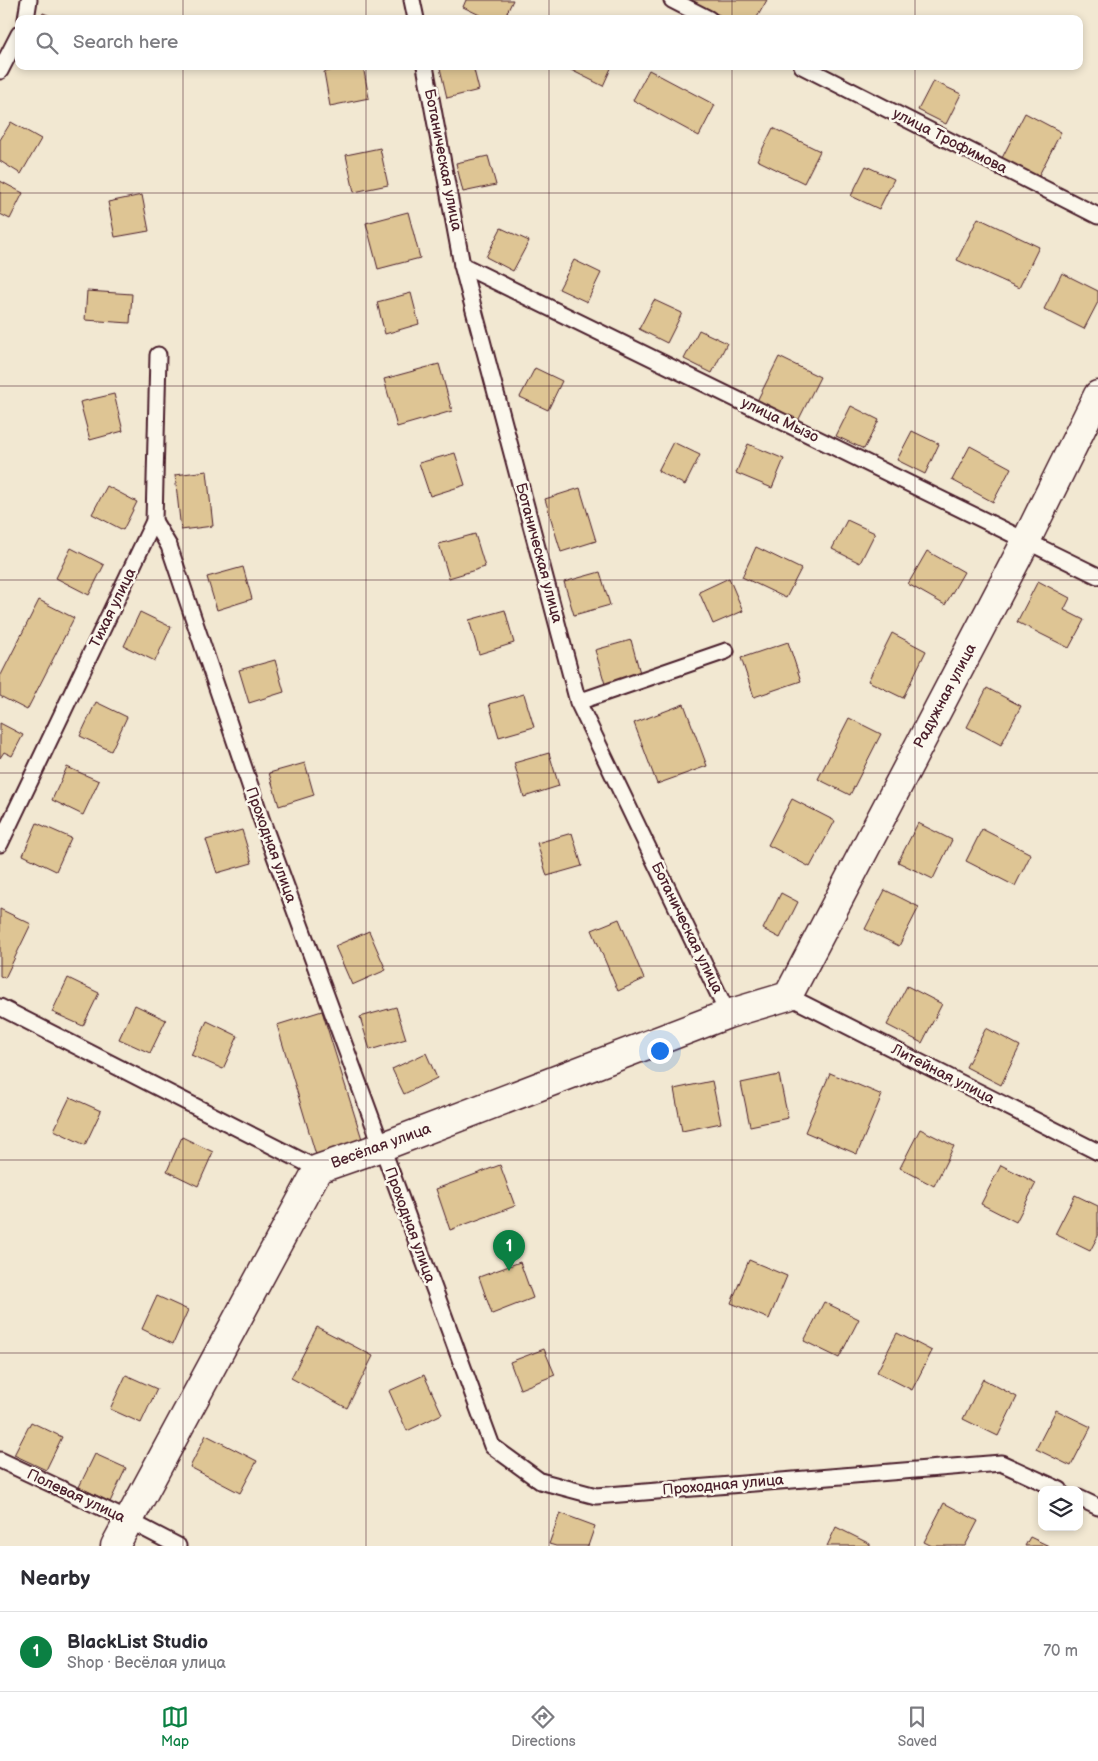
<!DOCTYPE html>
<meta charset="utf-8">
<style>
:root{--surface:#fff;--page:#f7f7f7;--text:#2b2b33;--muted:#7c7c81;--line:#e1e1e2;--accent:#0b8043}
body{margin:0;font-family:"Balsamiq Sans",sans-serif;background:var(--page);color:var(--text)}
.controls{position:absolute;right:15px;bottom:15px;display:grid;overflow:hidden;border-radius:10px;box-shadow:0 2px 8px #0003}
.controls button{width:45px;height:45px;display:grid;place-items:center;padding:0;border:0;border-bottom:1px solid var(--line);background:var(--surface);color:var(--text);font:25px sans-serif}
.you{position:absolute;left:659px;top:1050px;width:18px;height:18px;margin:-12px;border:4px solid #fff;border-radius:50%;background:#1a73e8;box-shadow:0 0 0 8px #1a73e833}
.badge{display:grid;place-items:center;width:32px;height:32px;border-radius:50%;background:var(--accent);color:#fff;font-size:16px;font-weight:700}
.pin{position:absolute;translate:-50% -41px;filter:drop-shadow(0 1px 2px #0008)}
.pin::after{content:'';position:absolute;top:26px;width:18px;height:15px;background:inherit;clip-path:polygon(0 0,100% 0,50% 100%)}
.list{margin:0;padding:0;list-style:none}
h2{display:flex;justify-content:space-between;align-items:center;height:65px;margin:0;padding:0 20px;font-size:21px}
h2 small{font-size:16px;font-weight:400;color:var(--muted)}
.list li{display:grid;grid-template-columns:32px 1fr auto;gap:15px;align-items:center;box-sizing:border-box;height:80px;padding:0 20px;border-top:1px solid var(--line)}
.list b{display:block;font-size:19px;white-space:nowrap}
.list p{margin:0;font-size:16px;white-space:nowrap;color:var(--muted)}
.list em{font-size:16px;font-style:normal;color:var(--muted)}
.icon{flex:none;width:28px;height:28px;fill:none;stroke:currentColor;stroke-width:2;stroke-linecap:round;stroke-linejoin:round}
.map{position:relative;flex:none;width:1098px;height:1546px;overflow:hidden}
.search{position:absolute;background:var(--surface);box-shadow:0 2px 8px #0003;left:15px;right:15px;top:15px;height:55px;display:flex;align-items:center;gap:12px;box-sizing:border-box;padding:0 18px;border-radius:10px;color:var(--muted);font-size:19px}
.sheet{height:145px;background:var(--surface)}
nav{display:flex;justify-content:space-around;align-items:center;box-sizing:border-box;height:70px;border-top:1px solid var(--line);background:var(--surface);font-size:14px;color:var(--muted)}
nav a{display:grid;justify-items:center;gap:2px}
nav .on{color:var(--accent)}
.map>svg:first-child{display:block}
.building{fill:#dec594;stroke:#4a1f2b}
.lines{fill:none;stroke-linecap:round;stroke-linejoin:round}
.service-casing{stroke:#4a1f2b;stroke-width:19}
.minor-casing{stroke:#4a1f2b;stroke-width:31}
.service{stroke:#fbf7ec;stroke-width:15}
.minor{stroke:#fbf7ec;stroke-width:28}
.grid{fill:none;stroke:#4a1f2b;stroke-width:1;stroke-opacity:0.55}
.labels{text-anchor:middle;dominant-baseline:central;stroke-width:5;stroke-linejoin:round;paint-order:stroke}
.street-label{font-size:15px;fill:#4a1f2b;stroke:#fbf7ec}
</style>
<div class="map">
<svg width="1098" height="1546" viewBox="0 0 1098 1546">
<rect width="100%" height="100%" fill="#f2e8d2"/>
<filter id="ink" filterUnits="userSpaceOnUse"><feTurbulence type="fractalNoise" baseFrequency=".02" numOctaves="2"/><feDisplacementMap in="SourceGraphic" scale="10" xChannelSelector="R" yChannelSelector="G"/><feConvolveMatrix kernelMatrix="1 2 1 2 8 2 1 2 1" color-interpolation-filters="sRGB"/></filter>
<g filter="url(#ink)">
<g class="building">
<polygon points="466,0 513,0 504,19 488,19 463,7"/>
<polygon points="691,0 767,0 756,19 727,19"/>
<polygon points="43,13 58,19 41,19"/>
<polygon points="354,66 363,66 369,98 330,106 324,72"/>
<polygon points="447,66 473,66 479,90 447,98 440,68"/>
<polygon points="563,66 612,66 603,86"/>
<polygon points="649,70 715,105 699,136 633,100"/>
<polygon points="933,81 961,94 946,124 918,110"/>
<polygon points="1025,113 1061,132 1038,177 1002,158"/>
<polygon points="11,122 41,139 21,174 0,161 0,140"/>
<polygon points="773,128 820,151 804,183 757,160"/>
<polygon points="380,148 388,185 354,192 346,155"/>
<polygon points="488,156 496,185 463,192 456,163"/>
<polygon points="866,166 894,179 879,209 851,196"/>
<polygon points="0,181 23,193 10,219 0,214"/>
<polygon points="142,195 149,231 115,237 108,202"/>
<polygon points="408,212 420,258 378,269 366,223"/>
<polygon points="978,218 1039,247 1019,288 957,260"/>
<polygon points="501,228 529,241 513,271 486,257"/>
<polygon points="574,260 601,273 587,302 559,289"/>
<polygon points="1062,273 1098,291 1098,302 1084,329 1044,309"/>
<polygon points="87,291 132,294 130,323 85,320"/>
<polygon points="411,293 419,324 385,334 377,302"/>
<polygon points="654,300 682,313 667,343 639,329"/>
<polygon points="699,330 727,343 712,373 684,359"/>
<polygon points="779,357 820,377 798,421 757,401"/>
<polygon points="439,364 452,411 397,427 384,379"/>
<polygon points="535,368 562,381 548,410 520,397"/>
<polygon points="114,394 123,431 90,440 80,402"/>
<polygon points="851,406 879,420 864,449 836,436"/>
<polygon points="912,431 939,444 925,474 897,460"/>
<polygon points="673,442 700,455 685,485 658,471"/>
<polygon points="748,444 784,459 772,488 736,473"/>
<polygon points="970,446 1011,468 993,502 952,480"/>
<polygon points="455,453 465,485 430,496 419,463"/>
<polygon points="207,471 213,526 181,530 175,475"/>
<polygon points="107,486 137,502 123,530 92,514"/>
<polygon points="580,488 596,541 561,552 545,499"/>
<polygon points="847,520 875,533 860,563 832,549"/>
<polygon points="475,534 485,567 449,578 439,544"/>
<polygon points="756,547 801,569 786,598 742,577"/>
<polygon points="71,548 104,565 89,595 56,578"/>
<polygon points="927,551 964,572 945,605 908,584"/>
<polygon points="243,567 252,599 217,610 207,577"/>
<polygon points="600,572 610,605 574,615 564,582"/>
<polygon points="729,578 743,611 713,624 699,592"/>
<polygon points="1038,581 1070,598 1064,610 1084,620 1069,648 1017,622"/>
<polygon points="39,600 74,618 27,710 0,696 0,677"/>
<polygon points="505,610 514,643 479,654 469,620"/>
<polygon points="140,612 171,627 155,661 124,646"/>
<polygon points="892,633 926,651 903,698 868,681"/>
<polygon points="631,640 640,673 605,684 595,650"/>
<polygon points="788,642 801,681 754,697 741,658"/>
<polygon points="275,660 284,692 249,703 239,670"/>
<polygon points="987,688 1021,706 1001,745 967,727"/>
<polygon points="524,694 534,727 499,737 489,704"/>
<polygon points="96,702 127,717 111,751 80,736"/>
<polygon points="684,704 707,766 657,784 634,723"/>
<polygon points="849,718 881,734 850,795 818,779"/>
<polygon points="0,723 23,735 12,756 4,752 0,758"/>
<polygon points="549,753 559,786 524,797 514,763"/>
<polygon points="305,763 314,795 279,806 269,773"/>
<polygon points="67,767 99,781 83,815 52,800"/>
<polygon points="792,799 835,821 810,867 768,845"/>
<polygon points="37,823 71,838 56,871 23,855"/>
<polygon points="918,823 952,840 933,879 898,862"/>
<polygon points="982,829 1031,854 1015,886 966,861"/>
<polygon points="242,830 252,863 217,873 206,840"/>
<polygon points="572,833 582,866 547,876 537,843"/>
<polygon points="885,890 919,907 899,946 865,929"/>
<polygon points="781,893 798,902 780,938 763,929"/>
<polygon points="0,909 31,924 5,978 0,976"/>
<polygon points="619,919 644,979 618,991 592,930"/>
<polygon points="369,931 386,970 352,985 335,946"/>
<polygon points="68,978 99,993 83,1026 52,1012"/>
<polygon points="907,986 942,1004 922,1043 887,1025"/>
<polygon points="135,1005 166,1020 150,1053 119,1039"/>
<polygon points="396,1007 406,1039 370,1050 360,1017"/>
<polygon points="322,1011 362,1139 316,1155 277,1025"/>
<polygon points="207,1021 238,1036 223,1069 191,1055"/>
<polygon points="986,1028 1020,1046 1001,1085 966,1067"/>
<polygon points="426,1053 437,1078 404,1094 392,1069"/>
<polygon points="830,1073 882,1095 857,1154 805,1132"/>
<polygon points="779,1075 788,1118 750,1126 741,1083"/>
<polygon points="712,1081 721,1123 682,1131 674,1089"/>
<polygon points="70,1097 101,1111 85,1145 54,1130"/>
<polygon points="920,1129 954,1146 934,1186 900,1168"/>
<polygon points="182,1137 213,1152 198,1186 167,1171"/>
<polygon points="500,1165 515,1206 450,1230 436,1189"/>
<polygon points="1001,1165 1036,1183 1016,1222 981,1204"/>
<polygon points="1075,1195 1098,1206 1098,1236 1090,1251 1055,1234"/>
<polygon points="749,1260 787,1276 769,1319 731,1303"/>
<polygon points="520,1262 533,1298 492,1314 479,1277"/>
<polygon points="157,1296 188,1310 173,1344 142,1329"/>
<polygon points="824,1302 859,1319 839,1358 804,1341"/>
<polygon points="317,1327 373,1356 347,1408 291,1378"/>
<polygon points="897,1333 932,1351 912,1390 877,1372"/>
<polygon points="544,1349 555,1375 520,1389 510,1362"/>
<polygon points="126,1375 157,1389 141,1423 110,1409"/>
<polygon points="424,1375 442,1414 407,1431 389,1391"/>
<polygon points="983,1379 1017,1397 998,1436 963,1419"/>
<polygon points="1056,1410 1091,1427 1071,1466 1036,1449"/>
<polygon points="31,1422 62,1437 46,1470 14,1455"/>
<polygon points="206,1435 257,1461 240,1493 190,1467"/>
<polygon points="95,1454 126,1468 110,1502 79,1487"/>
<polygon points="944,1503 978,1521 965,1546 932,1546 924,1542"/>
<polygon points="560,1513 595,1526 588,1546 556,1546 549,1544"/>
<polygon points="836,1527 870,1544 870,1546 827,1546"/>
<polygon points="1030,1537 1049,1546 1025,1546"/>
</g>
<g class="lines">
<defs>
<g id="service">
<polyline points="412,0 416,19"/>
<polyline points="672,0 709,19"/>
<polyline points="26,19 29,0"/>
<polyline points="425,66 462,265 578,702 728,1014"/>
<polyline points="802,66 1098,216"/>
<polyline points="0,71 19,34"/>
<polyline points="462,265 1098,576"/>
<polyline points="154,521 169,546 262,821 492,1446 540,1481 596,1496 1001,1463 1060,1490"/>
<polyline points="578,702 726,651"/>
<polyline points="0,844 154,521 158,355"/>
<polyline points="788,996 1098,1152"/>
<polyline points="0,1007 318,1169"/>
<polyline points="0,1460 128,1520 178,1546"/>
<polyline points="1079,1498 1098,1507"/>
</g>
<polyline id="minor" points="115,1546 318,1169 381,1147 728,1014 788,996 1026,541 1098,395"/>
</defs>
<use href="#service" class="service-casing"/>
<use href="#minor" class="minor-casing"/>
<use href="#service" class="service"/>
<use href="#minor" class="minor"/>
</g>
</g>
<path class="grid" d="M 183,0 L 183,19M 366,0 L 366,19M 549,0 L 549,19M 732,0 L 732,19M 915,0 L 915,19M 183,66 L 183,1546M 366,66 L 366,1546M 549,66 L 549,1546M 732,66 L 732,1546M 915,66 L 915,1546M 0,193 L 1098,193M 0,386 L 1098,386M 0,580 L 1098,580M 0,773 L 1098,773M 0,966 L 1098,966M 0,1160 L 1098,1160M 0,1353 L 1098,1353"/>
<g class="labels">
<g class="street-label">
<text transform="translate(950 141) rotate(27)">улица Трофимова</text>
<text transform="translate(443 160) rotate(79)">Ботаническая улица</text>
<text transform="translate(780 420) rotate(26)">улица Мызо</text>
<text transform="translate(539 553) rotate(75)">Ботаническая улица</text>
<text transform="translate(113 608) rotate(-64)">Тихая улица</text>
<text transform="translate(945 696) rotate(-62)">Радужная улица</text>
<text transform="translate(271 845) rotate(70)">Проходная улица</text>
<text transform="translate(687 928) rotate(64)">Ботаническая улица</text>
<text transform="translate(943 1074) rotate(27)">Литейная улица</text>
<text transform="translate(381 1146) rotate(-20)">Весёлая улица</text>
<text transform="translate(410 1225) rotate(70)">Проходная улица</text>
<text transform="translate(723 1485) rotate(-5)">Проходная улица</text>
<text transform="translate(76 1496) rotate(25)">Полевая улица</text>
</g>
</g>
</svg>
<div class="controls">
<button><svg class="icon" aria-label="layers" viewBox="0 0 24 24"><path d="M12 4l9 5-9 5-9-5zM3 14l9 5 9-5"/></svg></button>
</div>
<div class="you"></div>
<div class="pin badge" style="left:509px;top:1271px">1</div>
<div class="search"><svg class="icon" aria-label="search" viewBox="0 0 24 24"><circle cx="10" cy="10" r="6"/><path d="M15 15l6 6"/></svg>Search here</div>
</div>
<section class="sheet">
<h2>Nearby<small></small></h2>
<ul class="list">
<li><span class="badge">1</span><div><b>BlackList Studio</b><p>Shop · Весёлая улица</p></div><em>70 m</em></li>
</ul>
</section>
<nav>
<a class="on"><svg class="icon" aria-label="map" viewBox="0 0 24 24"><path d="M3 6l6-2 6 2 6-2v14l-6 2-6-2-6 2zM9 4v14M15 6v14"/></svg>Map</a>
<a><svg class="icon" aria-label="directions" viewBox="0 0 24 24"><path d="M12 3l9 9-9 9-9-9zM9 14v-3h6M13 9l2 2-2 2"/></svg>Directions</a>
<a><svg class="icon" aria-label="saved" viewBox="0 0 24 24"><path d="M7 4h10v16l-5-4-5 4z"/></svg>Saved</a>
</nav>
